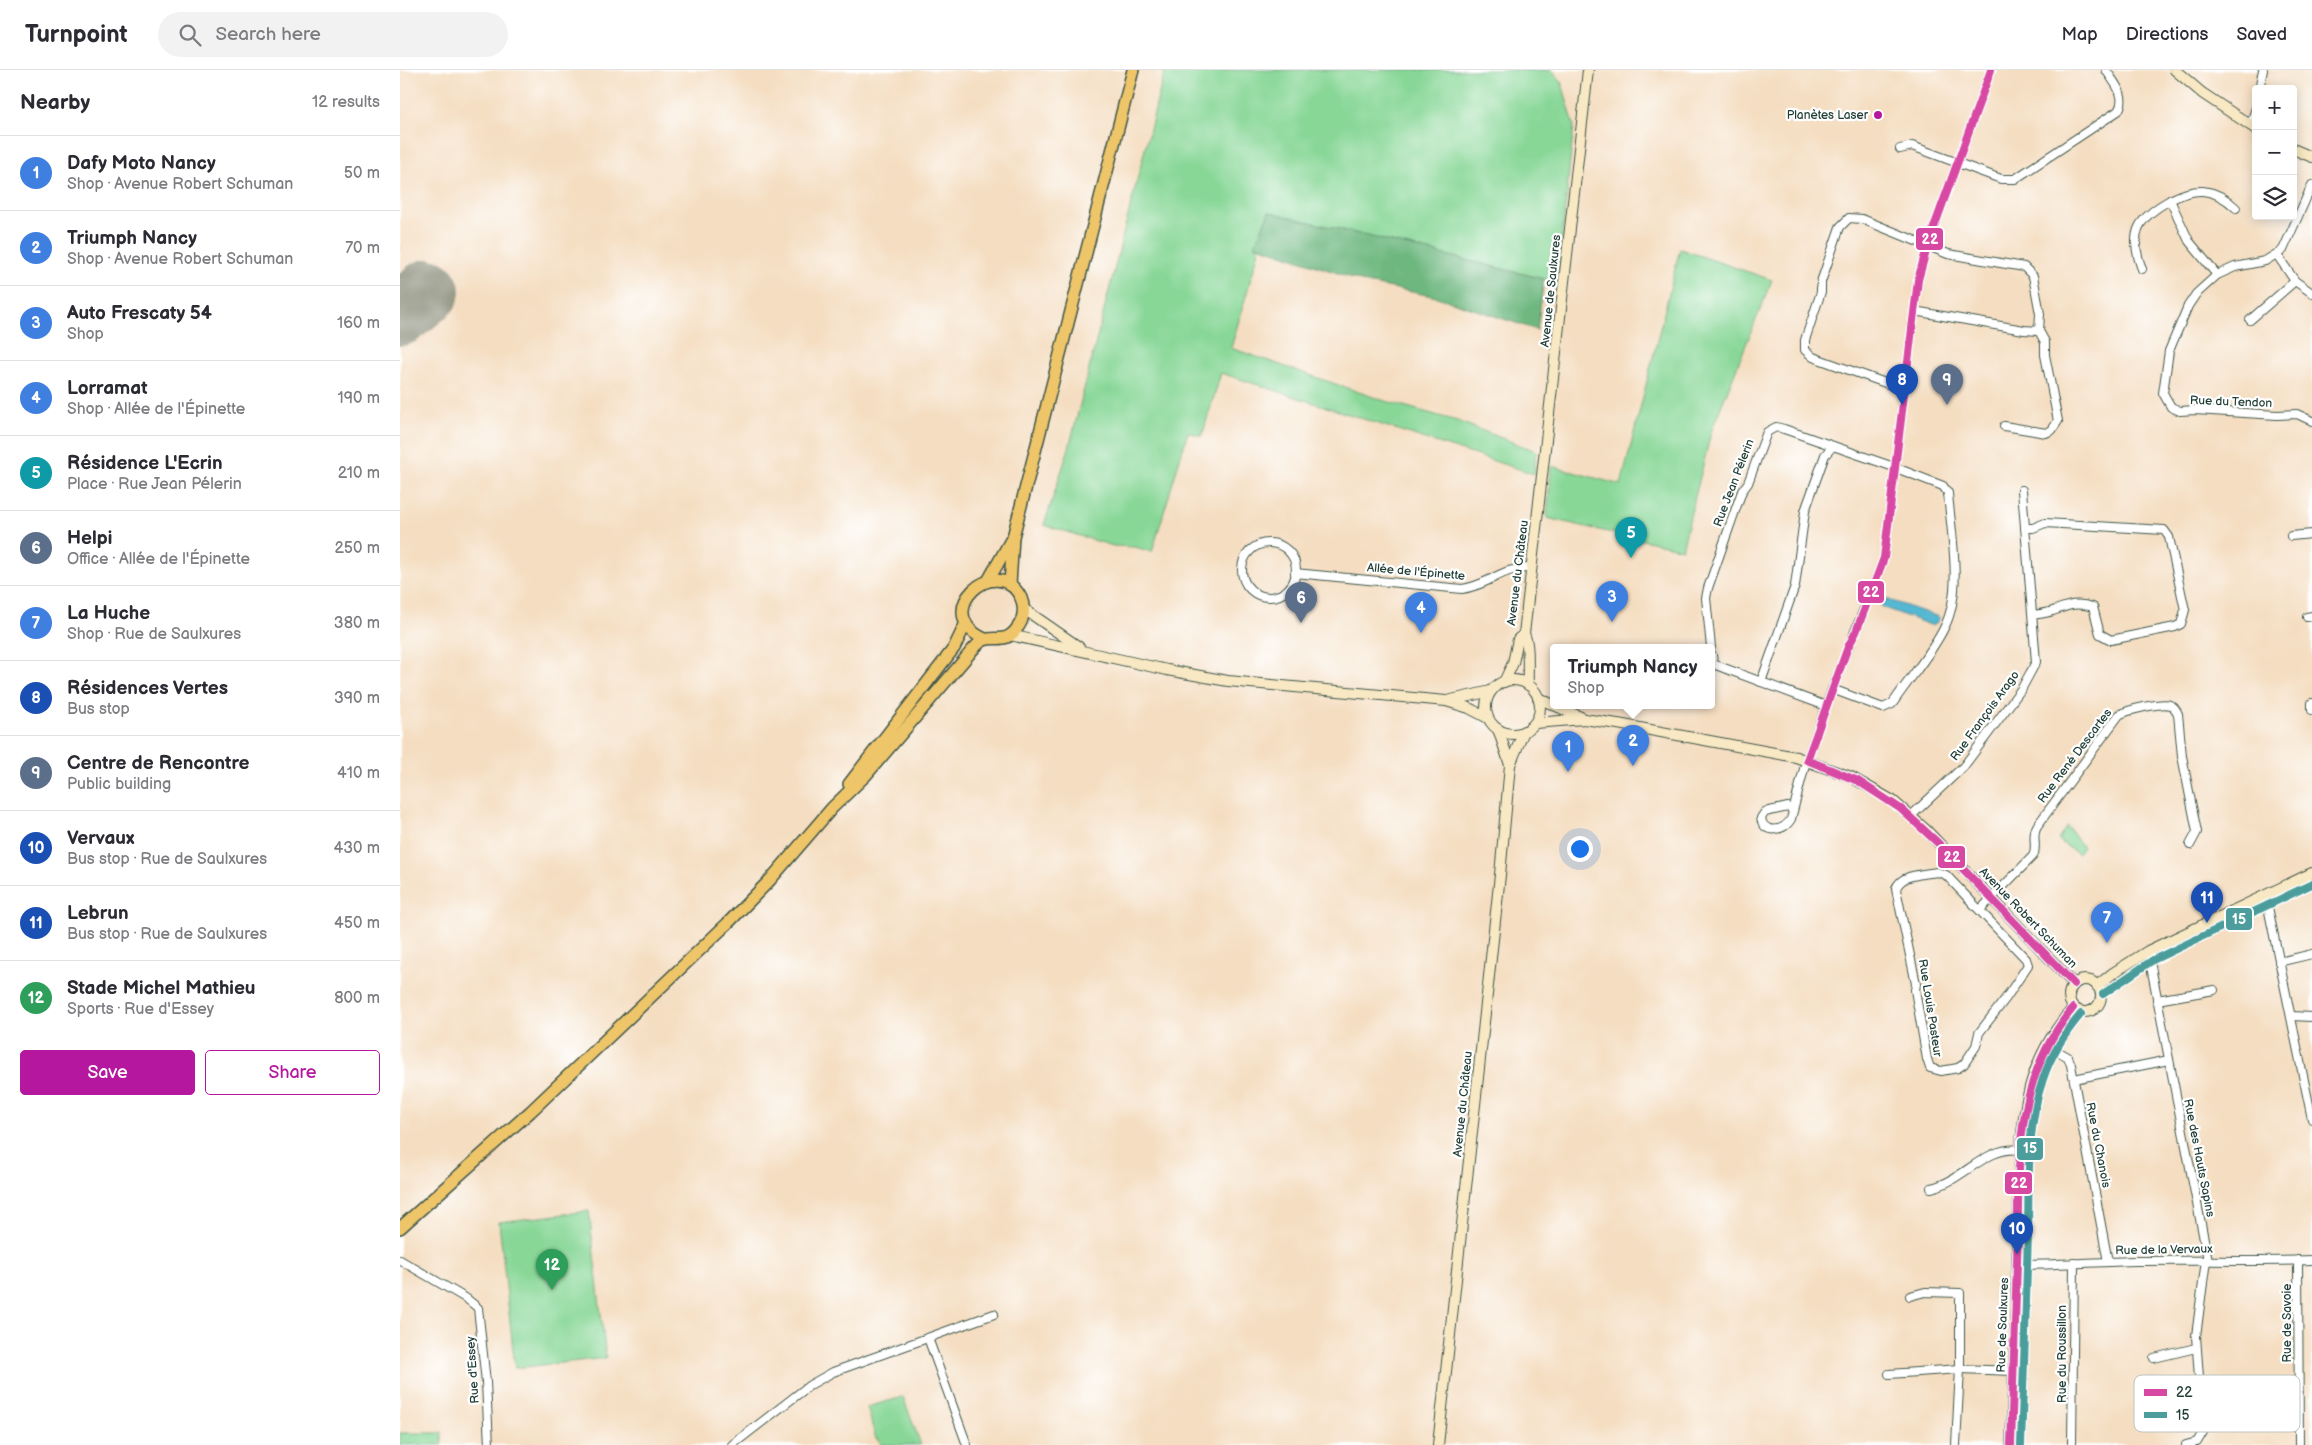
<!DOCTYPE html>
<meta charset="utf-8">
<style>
:root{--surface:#fff;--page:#f2f2f3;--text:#2b2b33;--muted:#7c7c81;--line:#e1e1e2;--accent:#b5179e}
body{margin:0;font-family:"Balsamiq Sans",sans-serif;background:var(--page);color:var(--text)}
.controls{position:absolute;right:15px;top:15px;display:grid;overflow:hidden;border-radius:5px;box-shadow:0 2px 12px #0003}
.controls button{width:45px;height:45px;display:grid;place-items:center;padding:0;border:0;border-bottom:1px solid var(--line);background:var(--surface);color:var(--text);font:25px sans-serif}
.you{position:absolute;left:1179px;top:778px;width:18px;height:18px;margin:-12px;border:4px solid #fff;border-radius:50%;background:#1a73e8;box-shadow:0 0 0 8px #1a73e833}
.badge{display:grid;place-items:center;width:32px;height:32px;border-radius:50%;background:var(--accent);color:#fff;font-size:16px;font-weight:700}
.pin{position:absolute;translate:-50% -41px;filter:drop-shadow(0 1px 2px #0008)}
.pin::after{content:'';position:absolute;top:26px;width:18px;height:15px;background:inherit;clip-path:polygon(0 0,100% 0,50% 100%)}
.popup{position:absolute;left:1150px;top:574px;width:165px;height:65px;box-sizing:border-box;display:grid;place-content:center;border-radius:5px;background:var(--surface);filter:drop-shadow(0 1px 4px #0005);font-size:16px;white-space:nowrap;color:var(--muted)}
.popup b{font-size:19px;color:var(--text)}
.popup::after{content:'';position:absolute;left:50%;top:100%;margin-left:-10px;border:10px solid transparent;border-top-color:var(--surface)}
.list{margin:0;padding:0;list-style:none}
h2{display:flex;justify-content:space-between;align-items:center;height:65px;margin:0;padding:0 20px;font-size:21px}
h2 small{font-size:16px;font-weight:400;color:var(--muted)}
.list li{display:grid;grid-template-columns:32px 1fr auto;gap:15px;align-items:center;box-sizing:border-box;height:75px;padding:0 20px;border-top:1px solid var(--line)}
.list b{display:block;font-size:19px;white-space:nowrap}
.list p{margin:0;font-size:16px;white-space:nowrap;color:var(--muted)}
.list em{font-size:16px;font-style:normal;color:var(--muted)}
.actions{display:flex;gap:10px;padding:15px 20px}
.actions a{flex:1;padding:11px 0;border:1px solid var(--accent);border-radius:5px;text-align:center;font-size:18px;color:var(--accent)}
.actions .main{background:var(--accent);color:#fff}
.icon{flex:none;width:28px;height:28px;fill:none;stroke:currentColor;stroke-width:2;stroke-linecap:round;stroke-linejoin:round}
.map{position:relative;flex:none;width:1912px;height:1375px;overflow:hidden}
header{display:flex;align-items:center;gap:30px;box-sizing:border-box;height:70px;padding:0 25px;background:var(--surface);border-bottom:1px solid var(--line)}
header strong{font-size:24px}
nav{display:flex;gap:28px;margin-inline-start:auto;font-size:18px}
.search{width:350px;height:45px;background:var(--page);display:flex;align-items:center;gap:12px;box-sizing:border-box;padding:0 18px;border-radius:28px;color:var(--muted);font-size:19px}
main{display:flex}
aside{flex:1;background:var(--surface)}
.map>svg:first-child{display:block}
.green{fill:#88d797;stroke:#548a66}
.forest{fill:#6eb880;stroke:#467a5a}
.water{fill:#54b8d2;stroke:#3a7a83}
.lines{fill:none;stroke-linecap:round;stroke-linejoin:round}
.taxiway{stroke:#8a8d7a;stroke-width:25}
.runway{stroke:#8a8d7a;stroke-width:64}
.street-casing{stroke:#3f5549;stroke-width:10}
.secondary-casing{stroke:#3f5549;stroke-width:12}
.primary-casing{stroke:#3f5549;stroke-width:14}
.street{stroke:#fff;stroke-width:8}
.secondary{stroke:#f8e8c3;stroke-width:10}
.primary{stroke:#eec569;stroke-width:11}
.bus-1-casing{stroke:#fff;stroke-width:11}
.bus-2-casing{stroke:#fff;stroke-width:11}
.bus-1{stroke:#d748a3;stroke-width:8}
.bus-2{stroke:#4c9d9c;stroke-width:8}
.poi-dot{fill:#b5179e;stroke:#fff;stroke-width:2}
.labels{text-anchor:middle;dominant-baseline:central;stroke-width:4.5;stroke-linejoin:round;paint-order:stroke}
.poi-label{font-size:12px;fill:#1f3d34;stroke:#fff;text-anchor:end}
.street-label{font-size:12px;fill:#1f3d34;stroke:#fff}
.key{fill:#fff;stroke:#bcc5c2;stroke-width:1}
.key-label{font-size:14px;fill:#1f3d34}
.line-badge{stroke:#fff;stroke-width:2}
.badge-label{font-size:14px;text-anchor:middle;font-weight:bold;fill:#fff}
</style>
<header>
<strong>Turnpoint</strong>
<div class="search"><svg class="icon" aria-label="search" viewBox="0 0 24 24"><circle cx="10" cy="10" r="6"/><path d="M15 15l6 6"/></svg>Search here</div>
<nav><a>Map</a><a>Directions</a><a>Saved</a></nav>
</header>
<main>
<aside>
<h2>Nearby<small>12 results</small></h2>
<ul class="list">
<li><span class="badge" style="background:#3f7fe0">1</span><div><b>Dafy Moto Nancy</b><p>Shop · Avenue Robert Schuman</p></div><em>50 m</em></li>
<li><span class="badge" style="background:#3f7fe0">2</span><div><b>Triumph Nancy</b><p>Shop · Avenue Robert Schuman</p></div><em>70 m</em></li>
<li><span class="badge" style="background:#3f7fe0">3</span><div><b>Auto Frescaty 54</b><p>Shop</p></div><em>160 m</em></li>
<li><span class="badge" style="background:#3f7fe0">4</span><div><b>Lorramat</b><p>Shop · Allée de l'Épinette</p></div><em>190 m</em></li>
<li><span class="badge" style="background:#0f9aa8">5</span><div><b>Résidence L'Ecrin</b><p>Place · Rue Jean Pélerin</p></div><em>210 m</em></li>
<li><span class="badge" style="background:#5c6f8a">6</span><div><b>Helpi</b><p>Office · Allée de l'Épinette</p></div><em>250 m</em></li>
<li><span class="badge" style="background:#3f7fe0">7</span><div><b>La Huche</b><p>Shop · Rue de Saulxures</p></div><em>380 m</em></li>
<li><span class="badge" style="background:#1a4fb4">8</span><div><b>Résidences Vertes</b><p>Bus stop</p></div><em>390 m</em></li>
<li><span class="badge" style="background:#5c6f8a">9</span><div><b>Centre de Rencontre</b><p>Public building</p></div><em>410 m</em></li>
<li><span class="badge" style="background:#1a4fb4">10</span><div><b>Vervaux</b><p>Bus stop · Rue de Saulxures</p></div><em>430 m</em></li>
<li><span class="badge" style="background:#1a4fb4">11</span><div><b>Lebrun</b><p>Bus stop · Rue de Saulxures</p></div><em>450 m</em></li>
<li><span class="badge" style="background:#2e9e5b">12</span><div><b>Stade Michel Mathieu</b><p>Sports · Rue d'Essey</p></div><em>800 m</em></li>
</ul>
<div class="actions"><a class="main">Save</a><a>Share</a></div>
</aside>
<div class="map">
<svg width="1912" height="1375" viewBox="0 0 1912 1375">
<rect width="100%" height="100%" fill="#fff"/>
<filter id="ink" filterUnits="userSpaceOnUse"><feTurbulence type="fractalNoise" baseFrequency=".02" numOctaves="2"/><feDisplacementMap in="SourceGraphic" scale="10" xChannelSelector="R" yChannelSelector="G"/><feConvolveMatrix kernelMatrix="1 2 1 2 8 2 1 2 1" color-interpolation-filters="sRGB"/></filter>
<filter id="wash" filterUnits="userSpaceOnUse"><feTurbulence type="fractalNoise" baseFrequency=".0096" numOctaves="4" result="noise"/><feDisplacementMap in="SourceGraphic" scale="20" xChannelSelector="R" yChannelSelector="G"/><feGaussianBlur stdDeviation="1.12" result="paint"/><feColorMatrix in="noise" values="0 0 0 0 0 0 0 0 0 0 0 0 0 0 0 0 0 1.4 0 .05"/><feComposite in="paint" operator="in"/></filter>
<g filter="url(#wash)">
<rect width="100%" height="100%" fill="#f4ddc0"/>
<g class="green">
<polygon points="765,0 1152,0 1162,13 1174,55 1157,212 869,142 856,176 860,177 831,278 982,330 1057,351 1136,381 1134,404 821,303 802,366 788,362 752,482 735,477 713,476 644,455 669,378"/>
<polygon points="1280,179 1372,210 1312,359 1282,479 1147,448 1151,396 1221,415"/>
<polygon points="1667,756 1683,777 1678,784 1658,770"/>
<polygon points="189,1141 206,1288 115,1298 99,1152"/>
<polygon points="503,1327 521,1375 481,1375 479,1369 476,1369 467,1337"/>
<rect x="0" y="1363" width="42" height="12"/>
</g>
<polygon class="forest" points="869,142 1144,209 1137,260 1037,227 967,213 855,175"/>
<polygon class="water" points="1486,529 1539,547 1539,550 1533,556 1484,538 1481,536"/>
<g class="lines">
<polyline class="taxiway" points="0,221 5,236 0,253"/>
<polyline class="runway" points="0,244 28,221"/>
</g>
</g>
<g filter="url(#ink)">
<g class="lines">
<defs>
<g id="street">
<polyline points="1859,19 1863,0"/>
<polyline points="1850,56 1856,38"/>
<path d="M 1500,79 L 1512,76 L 1601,109 L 1615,109 L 1718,41 C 1728,26 1714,13 1706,0"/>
<polyline points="1912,115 1883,180 1865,191 1835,197 1817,205 1796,224 1788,236 1769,281 1763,323 1771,337 1780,341 1795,340 1877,345 1897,344 1912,351"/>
<polyline points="1877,185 1895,211 1912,223"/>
<path d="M 1742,199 C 1728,162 1738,148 1770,130"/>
<path d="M 1817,205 L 1789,171 L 1770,130 C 1796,117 1814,117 1836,138"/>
<polyline points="1514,241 1624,260 1639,261"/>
<polyline points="1850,250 1895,211"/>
<polyline points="1505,316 1491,315 1413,287 1405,280 1405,270 1421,222 1421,212 1440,157 1449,148 1462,149 1548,184 1624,197 1633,206 1640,244 1639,261 1645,272 1645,285 1658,351 1652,360 1646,363 1604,356"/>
<path d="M 1625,458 L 1633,458 L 1645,453 L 1764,460 L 1769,467 L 1785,540 L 1781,554 L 1775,557 L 1711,570 L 1700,564 L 1693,537 C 1676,532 1669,535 1653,541 C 1647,543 1639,544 1633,545"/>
<polyline points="1891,466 1912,464"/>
<circle cx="869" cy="500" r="27"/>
<path d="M 895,503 L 1062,519 C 1091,515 1100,497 1131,498"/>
<polyline points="1907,547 1912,546"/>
<path d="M 1311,577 L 1306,528 L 1308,518 L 1342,421 L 1348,413 L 1367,362 L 1376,357 L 1384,359 L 1491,396 L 1543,416 L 1548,423 C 1551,463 1563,519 1545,556 C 1533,582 1511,606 1495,630 L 1492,634 L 1483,638 L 1432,619"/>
<polyline points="1312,585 1313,594 1426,636"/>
<polyline points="1361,612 1395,516 1405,441 1425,385 1433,376"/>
<polyline points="1912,633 1912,640"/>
<path d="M 1393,740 L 1388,737 L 1365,742 L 1361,748 C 1363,764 1384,762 1391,749 L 1405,695 L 1432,619 L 1484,488 L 1518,210 L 1528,174 L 1591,0"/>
<polyline points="1511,746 1564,696 1622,618 1636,592 1622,420"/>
<path d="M 1537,802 L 1546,805 L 1626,889 L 1628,895 L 1606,928 L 1579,963 L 1576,976 L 1564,994 L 1558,998 L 1541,1001 L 1530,998 L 1527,989 L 1515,920 L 1516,914 L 1496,819 C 1500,804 1525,804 1537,802 Z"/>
<polyline points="1862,827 1868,837 1912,1049"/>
<path d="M 1580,840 L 1633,786 C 1638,776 1631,766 1637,756 L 1719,645 C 1726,640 1762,632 1770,635 C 1775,637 1776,640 1778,644 L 1782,686 L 1797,762 L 1790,775"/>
<polyline points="1748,881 1808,1190"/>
<polyline points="1879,892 1912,884"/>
<polyline points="1757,930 1814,920"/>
<polyline points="1891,946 1912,947"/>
<polyline points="1647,975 1668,987 1671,995 1708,1192"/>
<polyline points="1674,1009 1769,990"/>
<path d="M 1531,1118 C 1564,1111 1585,1075 1621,1080"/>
<polyline points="0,1190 67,1229 78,1238 86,1312 89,1375"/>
<polyline points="1898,1190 1899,1375"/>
<path d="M 1617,1195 C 1656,1195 1696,1192 1736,1191 C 1794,1190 1853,1192 1912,1190"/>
<polyline points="1510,1226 1525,1222 1560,1223 1560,1299 1614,1301"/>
<polyline points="528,1268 567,1375"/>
<polyline points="1754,1288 1796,1278"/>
<polyline points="1489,1304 1560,1299 1556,1375"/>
<polyline points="332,1375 410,1315 433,1302 594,1244"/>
<polyline points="1672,1375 1674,1193"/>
<polyline points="1786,1375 1797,1372 1803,1362 1796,1266 1806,1190"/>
</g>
<g id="secondary">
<polyline points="1775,0 1802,23 1856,59"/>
<polyline points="1893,79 1912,87"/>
<polyline points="624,539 679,577"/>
<polyline points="610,565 767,600 828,611 1046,631 1069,638 1088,648"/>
<circle cx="1113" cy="637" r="27"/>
<polyline points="1104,612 1113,593 1118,569 1124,564"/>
<path d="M 1128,615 C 1127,601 1130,574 1124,564 L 1188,0"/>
<polyline points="1138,628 1183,648"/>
<polyline points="1047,631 1091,621"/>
<polyline points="1135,653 1184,649 1218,654 1396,687 1451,707 1493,731 1526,760 1674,914"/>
<polyline points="1098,659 1110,695"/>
<circle cx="1685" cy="926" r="16"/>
<polyline points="1697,916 1713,903 1748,881 1912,803"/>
<polyline points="1038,1375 1100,805 1110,695 1124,661"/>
<path d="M 1611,1375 C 1614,1304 1616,1234 1618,1163 C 1619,1115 1618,1064 1630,1017 C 1638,987 1653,961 1673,938"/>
</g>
<g id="primary">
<polyline points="588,511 611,470"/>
<polyline points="610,515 613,467 733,0"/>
<polyline points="449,714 554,578 566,553"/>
<path d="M 0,1158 L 130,1042 L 328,853 L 370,810 L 432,738 L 466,705 L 565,589 C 570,583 577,573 584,570 C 596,565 606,575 618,557 C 624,549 625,537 621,528 C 597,479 528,544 585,569"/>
</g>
</defs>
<use href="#street" class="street-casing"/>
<use href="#secondary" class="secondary-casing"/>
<use href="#primary" class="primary-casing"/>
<use href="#street" class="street"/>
<use href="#secondary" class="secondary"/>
<use href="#primary" class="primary"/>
<defs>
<g id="bus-1">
<polyline points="1407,690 1448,577 1456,562 1484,488 1518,210 1528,174 1591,0"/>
<polyline points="1407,690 1458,711 1501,739 1538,773 1674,914"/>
<path d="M 1611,1375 C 1613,1314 1615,1253 1617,1192 C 1620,1100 1610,1014 1673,938"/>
</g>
<g id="bus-2">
<polyline points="1703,924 1753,890 1912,814"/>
<path d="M 1621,1375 C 1624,1304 1626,1234 1628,1163 C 1629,1112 1626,1058 1643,1009 C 1651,985 1664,964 1681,944"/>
</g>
</defs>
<use href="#bus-1" class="bus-1-casing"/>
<use href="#bus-2" class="bus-2-casing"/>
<use href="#bus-1" class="bus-1"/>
<use href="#bus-2" class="bus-2"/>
</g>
</g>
<circle class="poi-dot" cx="1478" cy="45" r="5"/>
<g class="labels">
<g class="poi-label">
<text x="1468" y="45">Planètes Laser</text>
</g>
<g class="street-label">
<text transform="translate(1151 221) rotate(-84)">Avenue de Saulxures</text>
<text transform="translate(1831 332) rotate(2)">Rue du Tendon</text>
<text transform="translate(1334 413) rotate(-69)">Rue Jean Pélerin</text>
<text transform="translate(1016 502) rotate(5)">Allée de l'Épinette</text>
<text transform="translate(1118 503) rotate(-83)">Avenue du Château</text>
<text transform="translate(1585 646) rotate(-54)">Rue François Arago</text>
<text transform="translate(1675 686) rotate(-53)">Rue René Descartes</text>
<text transform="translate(1628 848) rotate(46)">Avenue Robert Schuman</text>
<text transform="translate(1530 938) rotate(81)">Rue Louis Pasteur</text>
<text transform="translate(1063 1034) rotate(-84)">Avenue du Château</text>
<text transform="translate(1698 1075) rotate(79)">Rue du Chanois</text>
<text transform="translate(1799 1088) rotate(79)">Rue des Hauts Sapins</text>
<text transform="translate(1764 1180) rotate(-1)">Rue de la Vervaux</text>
<text transform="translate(1887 1253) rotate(-90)">Rue de Savoie</text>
<text transform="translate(1603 1255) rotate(-88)">Rue de Saulxures</text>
<text transform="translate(1662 1284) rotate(-90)">Rue du Roussillon</text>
<text transform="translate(73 1300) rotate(-94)">Rue d'Essey</text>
</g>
</g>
<rect x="1734" y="1305" width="166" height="57" rx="8" class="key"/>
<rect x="1744" y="1319" width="23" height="7" fill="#d748a3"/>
<rect x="1744" y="1342" width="23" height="6" fill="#4c9d9c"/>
<g class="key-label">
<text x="1776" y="1327">22</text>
<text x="1776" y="1350">15</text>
</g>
<g class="line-badge">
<rect x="1515" y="157" width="29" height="24" rx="5" fill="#d748a3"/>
<rect x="1457" y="510" width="28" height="24" rx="5" fill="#d748a3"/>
<rect x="1537" y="775" width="29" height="24" rx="5" fill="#d748a3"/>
<rect x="1825" y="837" width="28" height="24" rx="5" fill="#4c9d9c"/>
<rect x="1616" y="1067" width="28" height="24" rx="5" fill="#4c9d9c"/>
<rect x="1604" y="1101" width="29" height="24" rx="5" fill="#d748a3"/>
</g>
<g class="badge-label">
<text x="1530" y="174">22</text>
<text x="1471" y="527">22</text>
<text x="1552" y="792">22</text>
<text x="1839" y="854">15</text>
<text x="1630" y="1083">15</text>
<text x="1619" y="1118">22</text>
</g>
</svg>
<div class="controls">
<button>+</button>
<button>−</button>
<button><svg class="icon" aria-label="layers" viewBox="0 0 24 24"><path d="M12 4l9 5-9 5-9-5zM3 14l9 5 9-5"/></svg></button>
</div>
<div class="you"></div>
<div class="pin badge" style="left:1168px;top:702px;background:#3f7fe0">1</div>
<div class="pin badge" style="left:1233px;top:696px;background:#3f7fe0">2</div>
<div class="popup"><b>Triumph Nancy</b>Shop</div>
<div class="pin badge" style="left:1212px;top:552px;background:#3f7fe0">3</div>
<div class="pin badge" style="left:1021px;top:563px;background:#3f7fe0">4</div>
<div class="pin badge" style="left:1231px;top:488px;background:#0f9aa8">5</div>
<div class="pin badge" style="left:901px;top:553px;background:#5c6f8a">6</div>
<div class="pin badge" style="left:1707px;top:873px;background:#3f7fe0">7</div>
<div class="pin badge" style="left:1502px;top:335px;background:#1a4fb4">8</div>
<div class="pin badge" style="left:1547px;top:335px;background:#5c6f8a">9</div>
<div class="pin badge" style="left:1617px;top:1184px;background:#1a4fb4">10</div>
<div class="pin badge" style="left:1807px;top:853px;background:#1a4fb4">11</div>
<div class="pin badge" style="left:152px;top:1220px;background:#2e9e5b">12</div>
</div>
</main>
